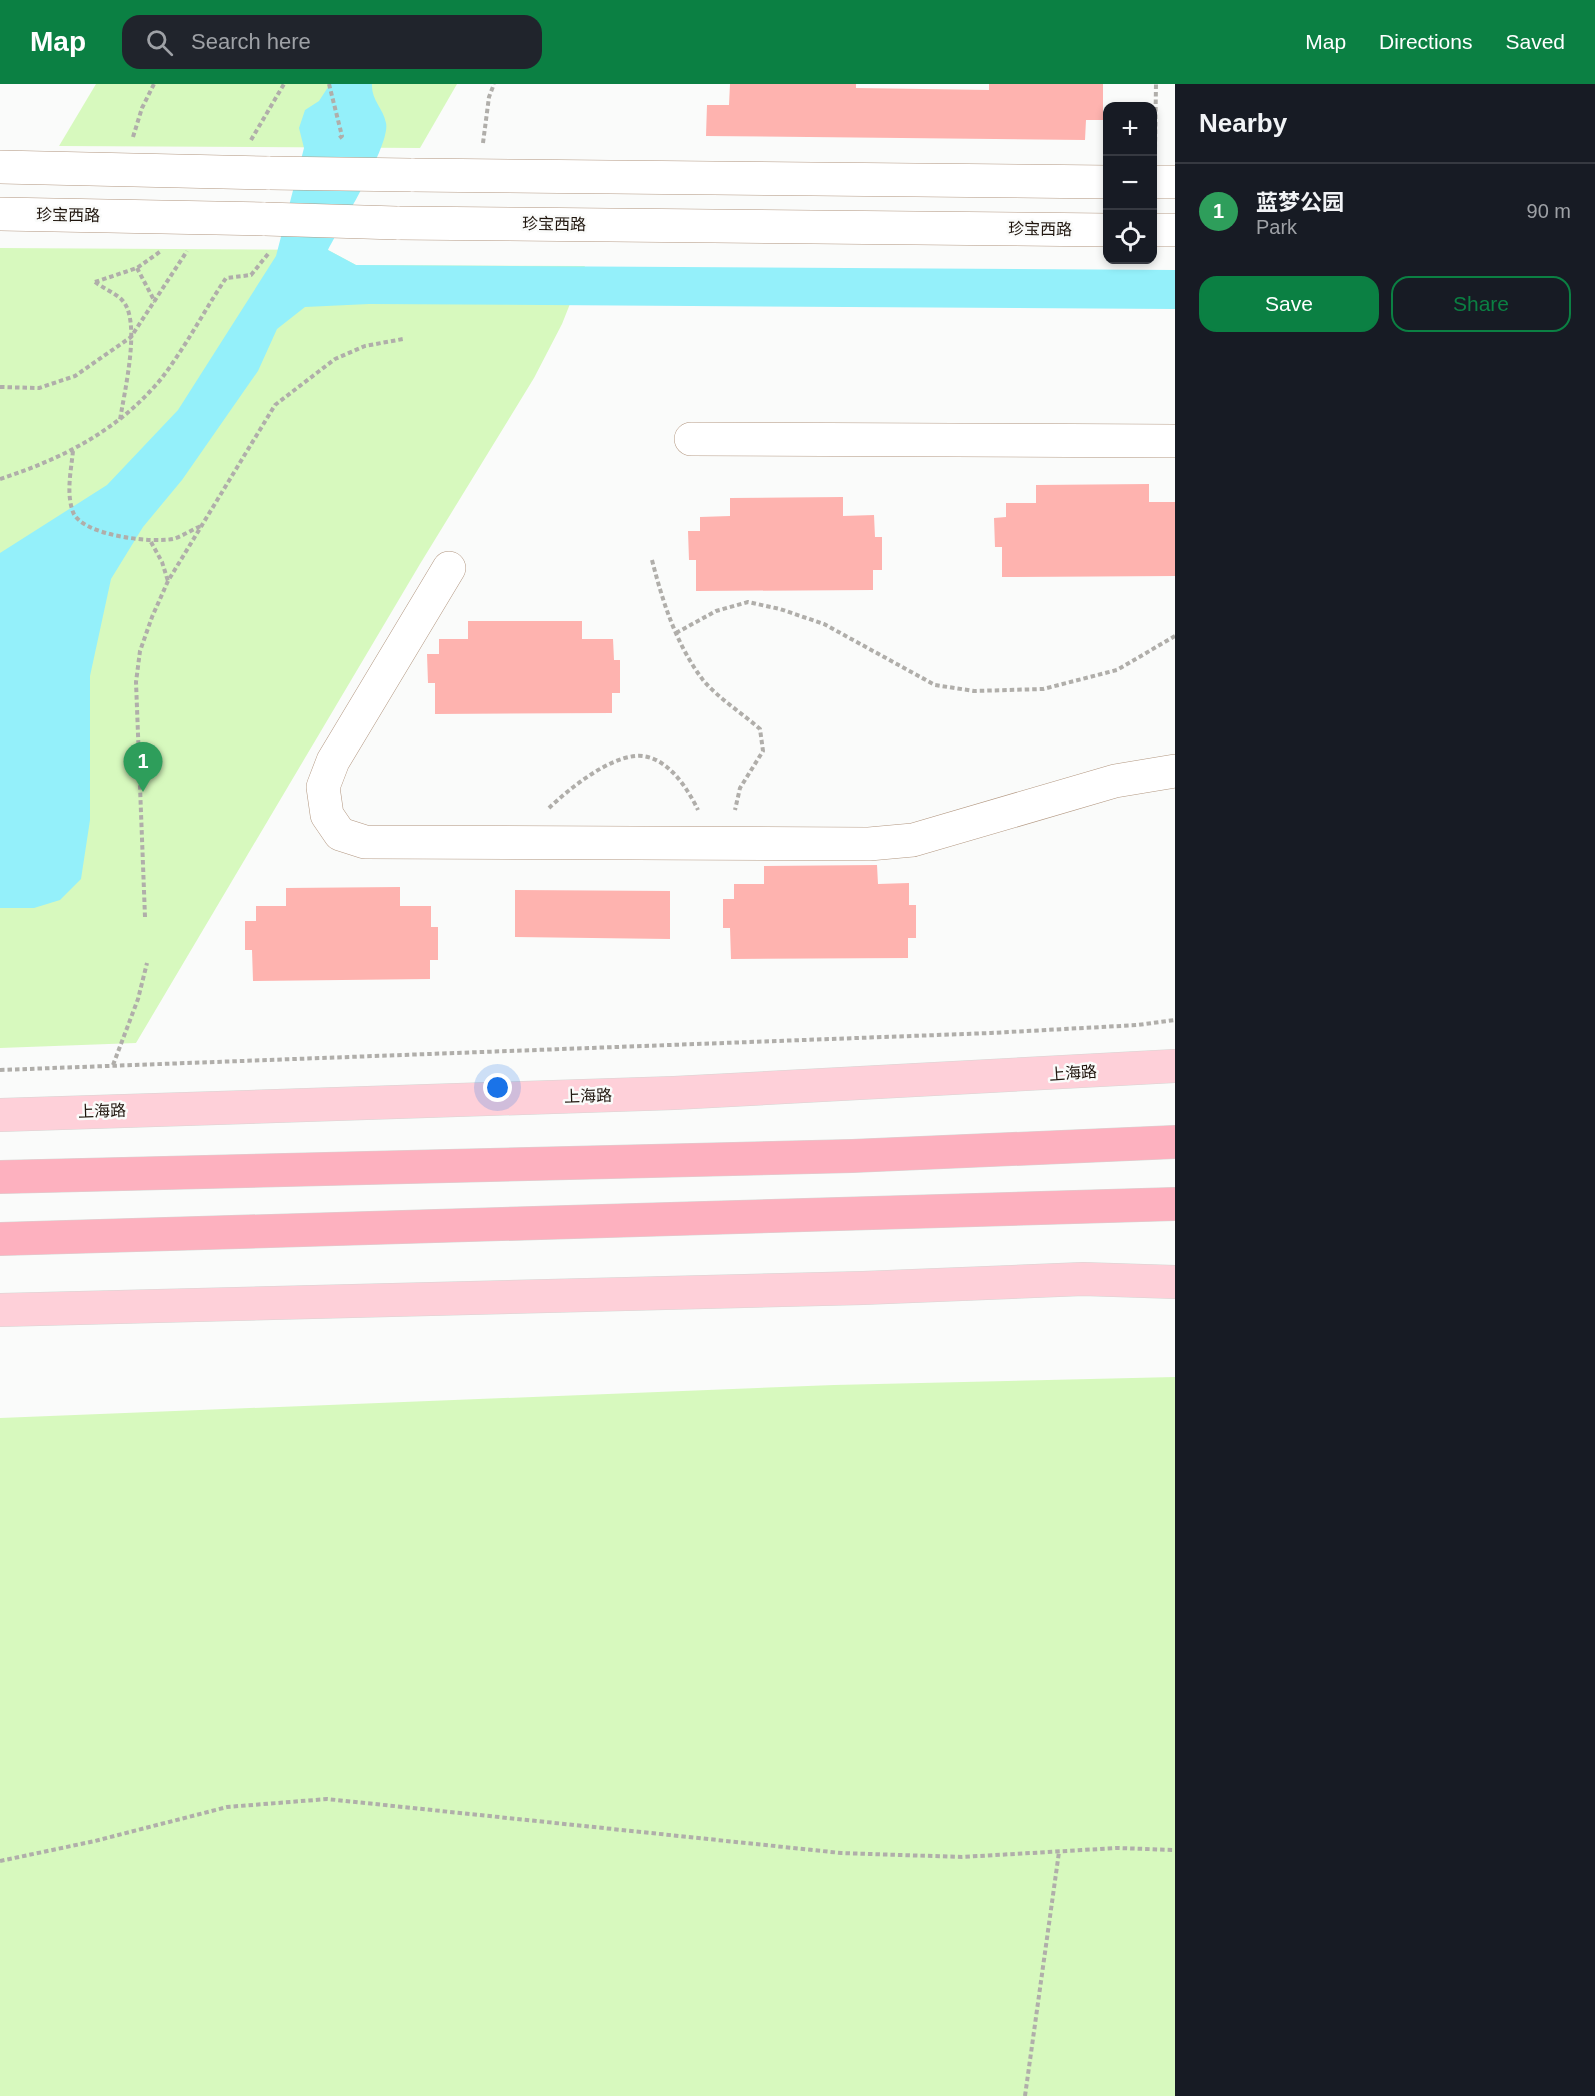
<!DOCTYPE html>
<meta charset="utf-8">
<style>
:root{--surface:#171b24;--page:#20242c;--text:#f1f3f6;--muted:#9ea1a6;--line:#363941;--accent:#0b8043}
body{margin:0;font-family:Arial,"Noto Sans SC",sans-serif;background:var(--page);color:var(--text)}
.controls{position:absolute;right:18px;top:18px;display:grid;overflow:hidden;border-radius:12px;box-shadow:0 3px 9px #0003}
.controls button{width:54px;height:54px;display:grid;place-items:center;padding:0;border:0;border-bottom:2px solid var(--line);background:var(--surface);color:var(--text);font:30px sans-serif}
.you{position:absolute;left:498px;top:1004px;width:21px;height:21px;margin:-15px;border:4px solid #fff;border-radius:50%;background:#1a73e8;box-shadow:0 0 0 9px #1a73e833}
.badge{display:grid;place-items:center;width:39px;height:39px;border-radius:50%;background:var(--accent);color:#fff;font-size:20px;font-weight:700}
.pin{position:absolute;translate:-50% -50px;filter:drop-shadow(0 2px 3px #0008)}
.pin::after{content:'';position:absolute;top:32px;width:21px;height:18px;background:inherit;clip-path:polygon(0 0,100% 0,50% 100%)}
.list{margin:0;padding:0;list-style:none}
h2{display:flex;justify-content:space-between;align-items:center;height:78px;margin:0;padding:0 24px;font-size:26px}
h2 small{font-size:20px;font-weight:400;color:var(--muted)}
.list li{display:grid;grid-template-columns:39px 1fr auto;gap:18px;align-items:center;box-sizing:border-box;height:96px;padding:0 24px;border-top:2px solid var(--line)}
.list b{display:block;font-size:22px;white-space:nowrap}
.list p{margin:0;font-size:20px;white-space:nowrap;color:var(--muted)}
.list em{font-size:20px;font-style:normal;color:var(--muted)}
.actions{display:flex;gap:12px;padding:18px 24px}
.actions a{flex:1;padding:14px 0;border:2px solid var(--accent);border-radius:18px;text-align:center;font-size:21px;color:var(--accent)}
.actions .main{background:var(--accent);color:#fff}
.icon{flex:none;width:33px;height:33px;fill:none;stroke:currentColor;stroke-width:2;stroke-linecap:round;stroke-linejoin:round}
.map{position:relative;flex:none;width:1175px;height:2012px;overflow:hidden}
header{display:flex;align-items:center;gap:36px;box-sizing:border-box;height:84px;padding:0 30px;background:var(--accent);color:#fff}
header strong{font-size:28px}
nav{display:flex;gap:33px;margin-inline-start:auto;font-size:21px}
.search{width:420px;height:54px;background:var(--page);display:flex;align-items:center;gap:15px;box-sizing:border-box;padding:0 21px;border-radius:18px;color:var(--muted);font-size:22px}
main{display:flex}
aside{flex:1;background:var(--surface)}
.map>svg:first-child{display:block}
.green{fill:#d7f9be}
.water{fill:#94f0fa}
.building{fill:#feb3af}
.lines{fill:none;stroke-linecap:round;stroke-linejoin:round}
.minor-casing{stroke:#b39882;stroke-width:34}
.major-casing{stroke:#d7d5d3;stroke-width:34}
.highway-casing{stroke:#d7d5d3;stroke-width:34}
.path{stroke:#b0aeaa;stroke-width:4;stroke-dasharray:4.5 3;stroke-linecap:butt}
.minor{stroke:#fff;stroke-width:33}
.major{stroke:#fed0d9;stroke-width:33}
.highway{stroke:#fdb1bf;stroke-width:33}
.minor-bridge-casing{stroke:#b39882;stroke-width:34;stroke-linecap:butt}
.minor-bridge{stroke:#fff;stroke-width:33}
.labels{text-anchor:middle;dominant-baseline:central;stroke-width:5;stroke-linejoin:round;paint-order:stroke}
.street-label{font-size:16px;fill:#1f150d;stroke:#fafbfa}
</style>
<header>
<strong>Map</strong>
<div class="search"><svg class="icon" aria-label="search" viewBox="0 0 24 24"><circle cx="10" cy="10" r="6"/><path d="M15 15l6 6"/></svg>Search here</div>
<nav><a>Map</a><a>Directions</a><a>Saved</a></nav>
</header>
<main>
<div class="map">
<svg width="1175" height="2012" viewBox="0 0 1175 2012">
<rect width="100%" height="100%" fill="#fafbfa"/>
<g class="green">
<polygon points="96,0 457,0 420,64 59,62"/>
<polygon points="0,164 328,166 356,181 585,182 562,240 534,294 420,480 136,959 0,964"/>
<polygon points="1175,1293 1175,2012 0,2012 0,1334 834,1301"/>
</g>
<path class="water" d="M 330,0 L 372,0 C 371,16 383,24 386,39 C 391,60 340,143 328,166 L 356,181 L 1175,186 L 1175,225 L 369,220 L 305,223 L 277,245 L 258,287 L 182,396 L 143,443 L 111,495 L 90,592 L 90,736 L 81,795 L 60,816 L 34,824 L 0,824 L 0,469 L 107,401 L 178,326 L 276,172 L 304,64 L 299,44 L 305,26 L 319,17 Z"/>
<g class="building">
<polygon points="730,0 856,0 856,4 989,6 989,0 1103,0 1103,36 1086,36 1085,56 706,52 707,21 729,21"/>
<polygon points="1149,400 1149,418 1175,418 1175,492 1002,493 1002,463 995,463 994,434 1006,433 1006,419 1036,419 1036,401"/>
<polygon points="843,413 843,432 874,431 875,453 882,453 882,486 873,486 873,506 696,507 696,476 689,476 688,447 700,447 700,433 730,432 730,414"/>
<polygon points="468,537 582,537 582,555 613,555 614,576 620,576 620,609 612,609 612,629 435,630 435,599 428,599 427,570 439,570 439,555 468,555"/>
<polygon points="877,781 878,800 909,799 909,821 916,821 916,854 908,854 908,874 731,875 730,844 723,844 723,815 734,815 734,800 764,800 764,782"/>
<polygon points="400,803 400,822 431,822 431,843 438,843 438,876 430,876 430,895 253,897 252,866 245,866 245,837 256,837 256,822 286,822 286,804"/>
<polygon points="515,806 670,807 670,855 515,853"/>
</g>
<g class="lines">
<defs>
<g id="minor">
<polyline points="0,83 270,89"/>
<polyline points="411,91 1108,98"/>
<polyline points="1152,98 1175,98"/>
<polyline points="0,130 265,135"/>
<polyline points="397,139 1108,146"/>
<polyline points="1152,146 1175,146"/>
<polyline points="691,355 1175,357"/>
<polyline points="449,484 333,677 323,703 327,731 340,750 365,758 869,760 913,756 1115,697 1175,687"/>
</g>
<g id="major">
<polyline points="0,1031 674,1009 1175,982"/>
<polyline points="0,1226 863,1204 1083,1195 1175,1198"/>
</g>
<g id="highway">
<polyline points="0,1093 852,1072 1175,1058"/>
<polyline points="0,1155 1175,1120"/>
</g>
</defs>
<use href="#minor" class="minor-casing"/>
<use href="#major" class="major-casing"/>
<use href="#highway" class="highway-casing"/>
<g class="path">
<polyline points="329,0 342,52 337,56"/>
<polyline points="133,53 142,24 154,0"/>
<polyline points="251,56 284,0"/>
<polyline points="483,59 489,13 494,0"/>
<polyline points="1155,65 1156,0"/>
<polyline points="137,184 155,218"/>
<path d="M 95,198 C 103,204 115,209 122,216 C 142,236 124,309 120,336"/>
<polyline points="95,198 137,184 161,167"/>
<polyline points="0,303 39,304 75,292 131,253 187,167"/>
<path d="M 73,367 C 71,387 66,409 73,428 C 82,452 152,459 173,455 C 183,452 193,445 203,441"/>
<path d="M 0,395 C 62,375 119,346 161,295 C 185,264 204,227 226,194 L 251,191 L 268,170"/>
<polyline points="151,458 162,478 168,497"/>
<path d="M 652,476 C 663,519 676,560 703,596 C 718,614 742,629 760,645 L 763,667 L 740,704 L 735,726"/>
<polyline points="676,549 716,527 748,518 780,525 824,540 935,601 974,607 1043,605 1117,586 1175,552"/>
<path d="M 549,724 C 569,705 606,675 635,672 C 665,669 687,703 698,726"/>
<polyline points="145,833 136,598 140,567 152,533 168,497 275,321 335,275 365,262 403,255"/>
<polyline points="113,981 138,915 147,879"/>
<polyline points="0,986 991,949 1138,941 1175,936"/>
<polyline points="0,1777 95,1757 227,1723 327,1715 841,1769 962,1773 1117,1764 1175,1766"/>
<polyline points="1025,2012 1059,1768"/>
</g>
<use href="#minor" class="minor"/>
<use href="#major" class="major"/>
<use href="#highway" class="highway"/>
<defs>
<g id="minor-bridge">
<polyline points="270,89 411,91"/>
<polyline points="265,135 397,139"/>
</g>
</defs>
<use href="#minor-bridge" class="minor-bridge-casing"/>
<use href="#minor-bridge" class="minor-bridge"/>
</g>
<g class="labels">
<g class="street-label">
<text transform="translate(68 131) rotate(1)">珍宝西路</text>
<text transform="translate(554 140) rotate(1)">珍宝西路</text>
<text transform="translate(1040 145) rotate(1)">珍宝西路</text>
<text transform="translate(1073 989) rotate(-4)">上海路</text>
<text transform="translate(588 1012) rotate(-2)">上海路</text>
<text transform="translate(102 1027) rotate(-2)">上海路</text>
</g>
</g>
</svg>
<div class="controls">
<button>+</button>
<button>−</button>
<button><svg class="icon" aria-label="locate" viewBox="0 0 24 24"><circle cx="12" cy="12" r="6"/><path d="M12 2v4M12 18v4M2 12h4M18 12h4"/></svg></button>
</div>
<div class="you"></div>
<div class="pin badge" style="left:143px;top:708px;background:#2e9e5b">1</div>
</div>
<aside>
<h2>Nearby<small></small></h2>
<ul class="list">
<li><span class="badge" style="background:#2e9e5b">1</span><div><b>蓝梦公园</b><p>Park</p></div><em>90 m</em></li>
</ul>
<div class="actions"><a class="main">Save</a><a>Share</a></div>
</aside>
</main>
